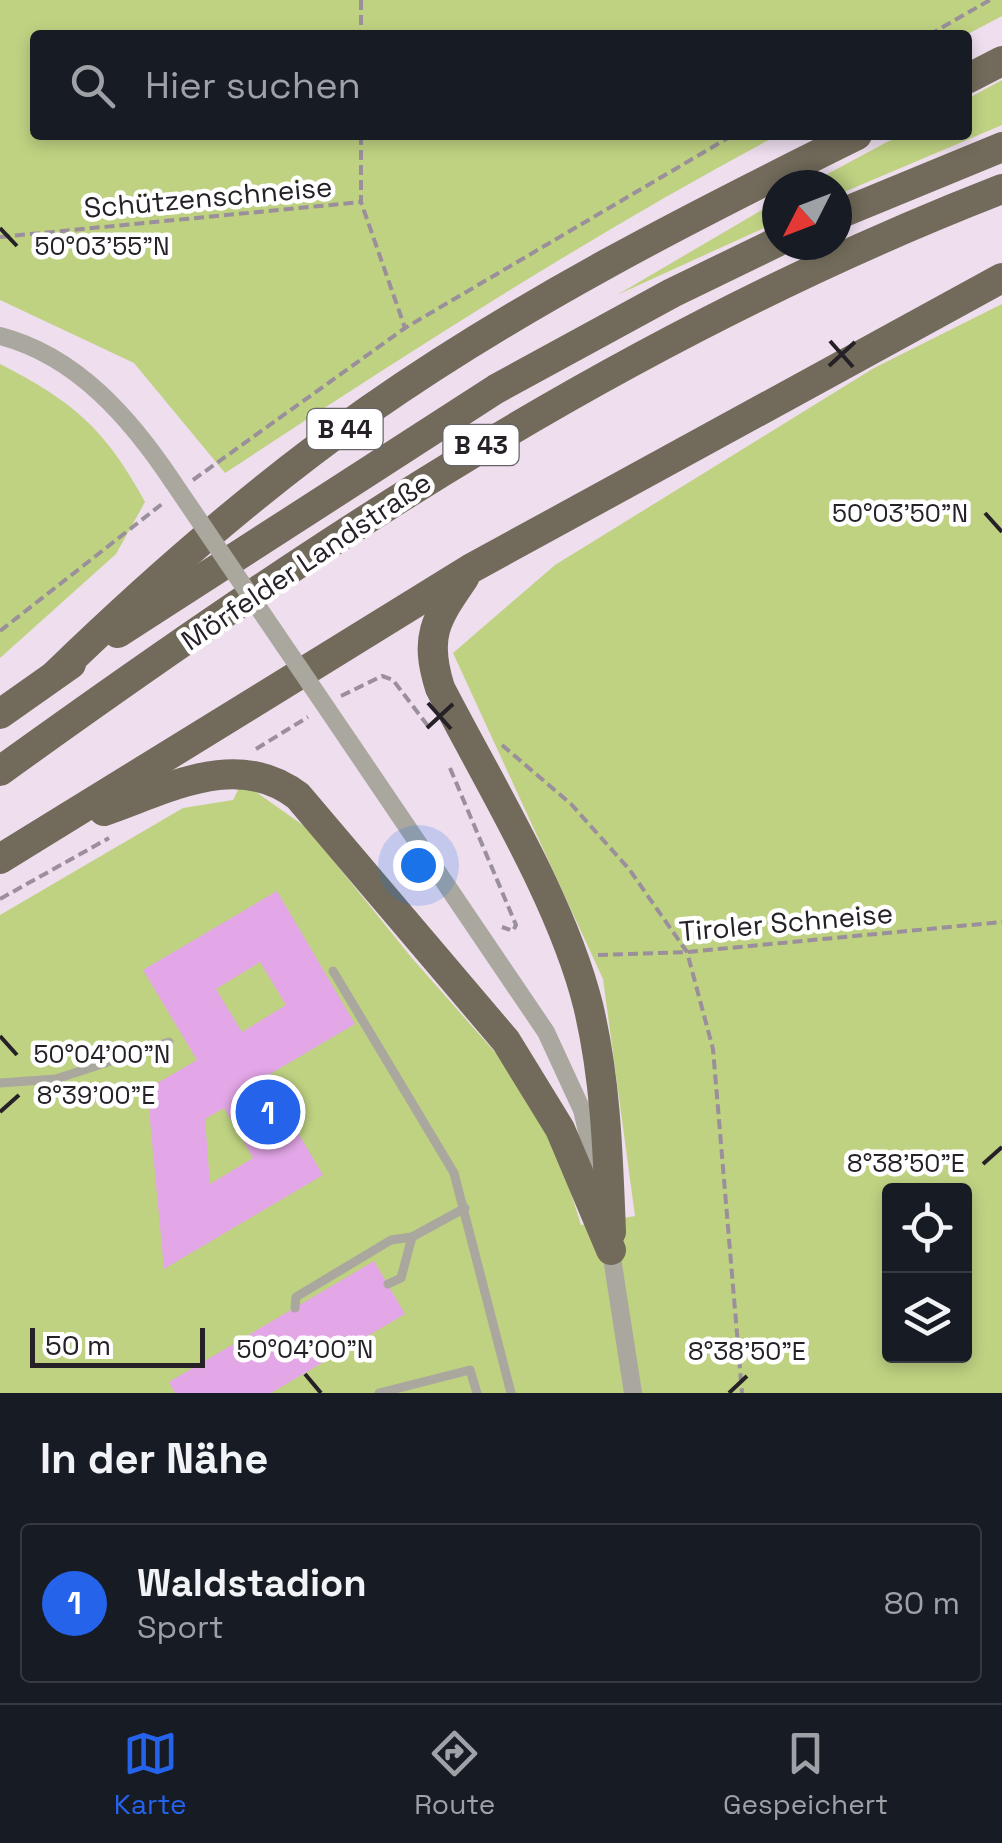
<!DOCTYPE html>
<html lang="de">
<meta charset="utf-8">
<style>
:root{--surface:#171b24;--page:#242831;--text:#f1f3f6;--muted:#9ea1a6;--line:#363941;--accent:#2563eb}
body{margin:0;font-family:"Space Grotesk",sans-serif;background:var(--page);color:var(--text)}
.controls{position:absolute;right:30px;bottom:30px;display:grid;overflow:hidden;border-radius:10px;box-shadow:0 5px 15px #0003}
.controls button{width:90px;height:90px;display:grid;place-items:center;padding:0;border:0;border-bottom:2px solid var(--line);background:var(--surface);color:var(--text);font:50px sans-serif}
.compass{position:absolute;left:762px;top:170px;width:90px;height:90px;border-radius:50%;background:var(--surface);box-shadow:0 5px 15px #0003;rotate:228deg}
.scale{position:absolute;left:30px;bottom:25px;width:175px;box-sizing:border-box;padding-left:10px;border:5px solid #262127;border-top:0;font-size:28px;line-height:35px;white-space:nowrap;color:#262127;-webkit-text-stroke:8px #fff;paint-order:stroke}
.you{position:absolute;left:418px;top:865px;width:35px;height:35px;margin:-25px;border:8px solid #fff;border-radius:50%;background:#1a73e8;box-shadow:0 0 0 15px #1a73e833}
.badge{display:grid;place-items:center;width:65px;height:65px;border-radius:50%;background:var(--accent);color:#fff;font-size:32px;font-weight:700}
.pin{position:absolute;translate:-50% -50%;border:5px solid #fff;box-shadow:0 2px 10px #0006}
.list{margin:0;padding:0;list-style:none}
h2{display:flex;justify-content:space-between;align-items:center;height:130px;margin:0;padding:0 40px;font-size:42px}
h2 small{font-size:32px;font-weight:400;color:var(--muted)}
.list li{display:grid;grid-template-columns:65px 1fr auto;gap:30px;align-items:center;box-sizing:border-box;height:160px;margin:0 20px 20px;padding:0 20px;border:2px solid var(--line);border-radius:10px}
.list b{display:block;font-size:38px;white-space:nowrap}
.list p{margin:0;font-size:32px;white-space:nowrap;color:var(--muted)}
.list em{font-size:32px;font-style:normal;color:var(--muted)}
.icon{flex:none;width:55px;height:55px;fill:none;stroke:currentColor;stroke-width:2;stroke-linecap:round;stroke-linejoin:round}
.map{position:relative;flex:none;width:1002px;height:1393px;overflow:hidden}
.search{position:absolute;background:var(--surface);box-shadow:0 5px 15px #0003;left:30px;right:30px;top:30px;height:110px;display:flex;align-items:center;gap:25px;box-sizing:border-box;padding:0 35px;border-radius:10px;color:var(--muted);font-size:38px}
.sheet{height:310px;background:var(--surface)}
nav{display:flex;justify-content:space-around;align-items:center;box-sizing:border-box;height:140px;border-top:2px solid var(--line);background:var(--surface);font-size:28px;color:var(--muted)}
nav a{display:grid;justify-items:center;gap:5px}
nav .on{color:var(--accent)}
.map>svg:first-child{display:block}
.green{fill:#bfd282;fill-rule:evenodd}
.building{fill:#e3a6e7;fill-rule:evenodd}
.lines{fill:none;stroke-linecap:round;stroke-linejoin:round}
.path{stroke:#9a8f9b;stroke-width:4;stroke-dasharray:10 5;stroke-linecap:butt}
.service{stroke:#aaa79f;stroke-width:9}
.minor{stroke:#aaa79f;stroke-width:18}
.trunk{stroke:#726b5b;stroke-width:30}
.minor-bridge{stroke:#aaa79f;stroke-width:18}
.ticks{fill:none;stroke:#262127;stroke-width:4}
.labels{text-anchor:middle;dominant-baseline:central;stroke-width:9;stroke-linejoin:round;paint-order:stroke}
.shield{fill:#fff;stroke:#676468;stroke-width:2.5}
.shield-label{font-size:25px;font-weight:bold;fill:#262127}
.street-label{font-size:28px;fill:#262127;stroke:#fff}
.ticks-label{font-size:25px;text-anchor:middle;fill:#262127;stroke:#fff;stroke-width:9;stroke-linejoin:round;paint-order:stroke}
</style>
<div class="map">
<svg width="1002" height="1393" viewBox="0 0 1002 1393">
<rect width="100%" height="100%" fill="#eedeee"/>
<g class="green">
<path d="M 0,0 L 1002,0 L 1002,16 L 966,35 L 35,35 L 35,135 L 778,135 C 587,237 406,354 225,473 L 134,363 L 0,300 Z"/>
<polygon points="1002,80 1002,125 837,195 837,185 807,185 900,135 967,135 967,99"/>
<polygon points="777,201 777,222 617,295"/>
<path d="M 1002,304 L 1002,1393 L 0,1393 L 0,915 L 183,808 L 233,800 L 242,782 L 307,828 L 411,957 L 515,1075 L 557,1149 L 581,1225 L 635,1216 L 603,979 L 453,653 L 555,565 L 874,368 ZM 890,1190 L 964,1190 L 964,1356 L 890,1356 Z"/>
<path d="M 0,364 C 74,402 105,429 145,502 L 116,554 L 0,658 Z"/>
</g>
<g class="building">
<path d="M 277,891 L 355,1024 L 265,1077 L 323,1175 L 164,1269 L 147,1089 L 197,1060 L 143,970 ZM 260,962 L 286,1005 L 242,1032 L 216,989 ZM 224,1108 L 253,1158 L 210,1184 L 205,1119 Z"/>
<polygon points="374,1261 405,1314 271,1393 175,1393 169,1382"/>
</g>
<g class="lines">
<g class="path">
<polyline points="361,0 361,35"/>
<polyline points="929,35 990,0"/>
<polyline points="361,135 361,202 405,328"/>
<polyline points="0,237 361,202"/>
<polyline points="193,480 405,328 733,135"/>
<polyline points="0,631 162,504"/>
<polyline points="341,696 382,676 393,680 428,726"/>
<polyline points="502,745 571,804 629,869 687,952 713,1049 742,1393"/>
<polyline points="256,749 308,717"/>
<polyline points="450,768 516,925 513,931 502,927"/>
<polyline points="0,899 109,838"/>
<polyline points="598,955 687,952 1002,922"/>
</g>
<g class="service">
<polyline points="333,971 454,1173 511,1393"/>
<polyline points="0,1083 56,1079 169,1042"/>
<polyline points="388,1284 401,1278 412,1237 465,1208"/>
<polyline points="295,1308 296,1297 391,1240 412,1237"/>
<polyline points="379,1393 470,1370 477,1393"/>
</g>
<g class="minor">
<path d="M 0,336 C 77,356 131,419 173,482"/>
<polyline points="349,741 546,1032 582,1110 596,1170"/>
<polyline points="610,1245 633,1393"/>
</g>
<g class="trunk">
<polyline points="967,79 1002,61"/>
<polyline points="837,215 1002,147"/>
<path d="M 464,578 C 435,620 424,637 440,688 C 490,785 562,901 588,1005 C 606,1080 608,1156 611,1232"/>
<polyline points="118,633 496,389 672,293 777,242"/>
<path d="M 56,674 C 154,579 257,489 369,410 C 522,303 689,218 857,135"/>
<polyline points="0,714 71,664"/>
<path d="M 0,771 C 321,540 631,333 1002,189"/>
<path d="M 104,811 C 168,789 237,749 298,796 L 506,1041 L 560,1129 L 611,1250"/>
<polyline points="0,859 470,569 1002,278"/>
</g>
<polyline class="minor-bridge" points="173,482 349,741"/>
</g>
<path class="ticks" d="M 0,228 L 17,246M 830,341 L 853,367M 829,366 L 855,342M 985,513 L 1002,532M 428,703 L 451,729M 427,728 L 453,704M 0,1036 L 17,1055M 0,1112 L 19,1095M 983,1164 L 1002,1147M 305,1374 L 321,1393M 729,1393 L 747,1376"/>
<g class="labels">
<g class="shield">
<rect x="307.5" y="409" width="75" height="40" rx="8"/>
<rect x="443.5" y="425" width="75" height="40" rx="8"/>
</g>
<g class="shield-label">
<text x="345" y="429">B 44</text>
<text x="481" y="445">B 43</text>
</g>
<g class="street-label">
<text transform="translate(208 197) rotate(-5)">Schützenschneise</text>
<text transform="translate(306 561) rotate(-34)">Mörfelder Landstraße</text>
<text transform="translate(786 922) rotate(-5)">Tiroler Schneise</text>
</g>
</g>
<g class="ticks-label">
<text x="102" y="255">50°03'55"N</text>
<text x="900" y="522">50°03'50"N</text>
<text x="102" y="1063">50°04'00"N</text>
<text x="96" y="1104">8°39'00"E</text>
<text x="906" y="1172">8°38'50"E</text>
<text x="305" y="1358">50°04'00"N</text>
<text x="747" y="1360">8°38'50"E</text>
</g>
</svg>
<div class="controls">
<button><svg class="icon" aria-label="locate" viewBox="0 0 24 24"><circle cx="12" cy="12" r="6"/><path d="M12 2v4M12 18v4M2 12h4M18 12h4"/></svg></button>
<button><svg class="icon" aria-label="layers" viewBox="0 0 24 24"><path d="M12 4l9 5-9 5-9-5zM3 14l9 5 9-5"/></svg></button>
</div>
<svg class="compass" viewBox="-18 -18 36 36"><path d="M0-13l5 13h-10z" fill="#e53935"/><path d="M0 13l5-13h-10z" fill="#9ea1a6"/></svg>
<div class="scale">50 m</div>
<div class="you"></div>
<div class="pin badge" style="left:268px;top:1112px">1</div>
<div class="search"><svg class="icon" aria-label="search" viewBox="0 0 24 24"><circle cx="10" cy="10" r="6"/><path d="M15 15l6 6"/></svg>Hier suchen</div>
</div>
<section class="sheet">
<h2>In der Nähe<small></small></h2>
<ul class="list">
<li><span class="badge">1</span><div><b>Waldstadion</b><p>Sport</p></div><em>80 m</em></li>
</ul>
</section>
<nav>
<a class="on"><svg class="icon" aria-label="map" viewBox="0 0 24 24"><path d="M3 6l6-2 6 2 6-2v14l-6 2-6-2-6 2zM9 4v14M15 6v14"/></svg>Karte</a>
<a><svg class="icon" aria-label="directions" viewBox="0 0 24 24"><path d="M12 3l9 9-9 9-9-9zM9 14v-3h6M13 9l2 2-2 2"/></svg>Route</a>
<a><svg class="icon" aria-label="saved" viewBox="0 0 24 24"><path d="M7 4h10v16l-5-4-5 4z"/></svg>Gespeichert</a>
</nav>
